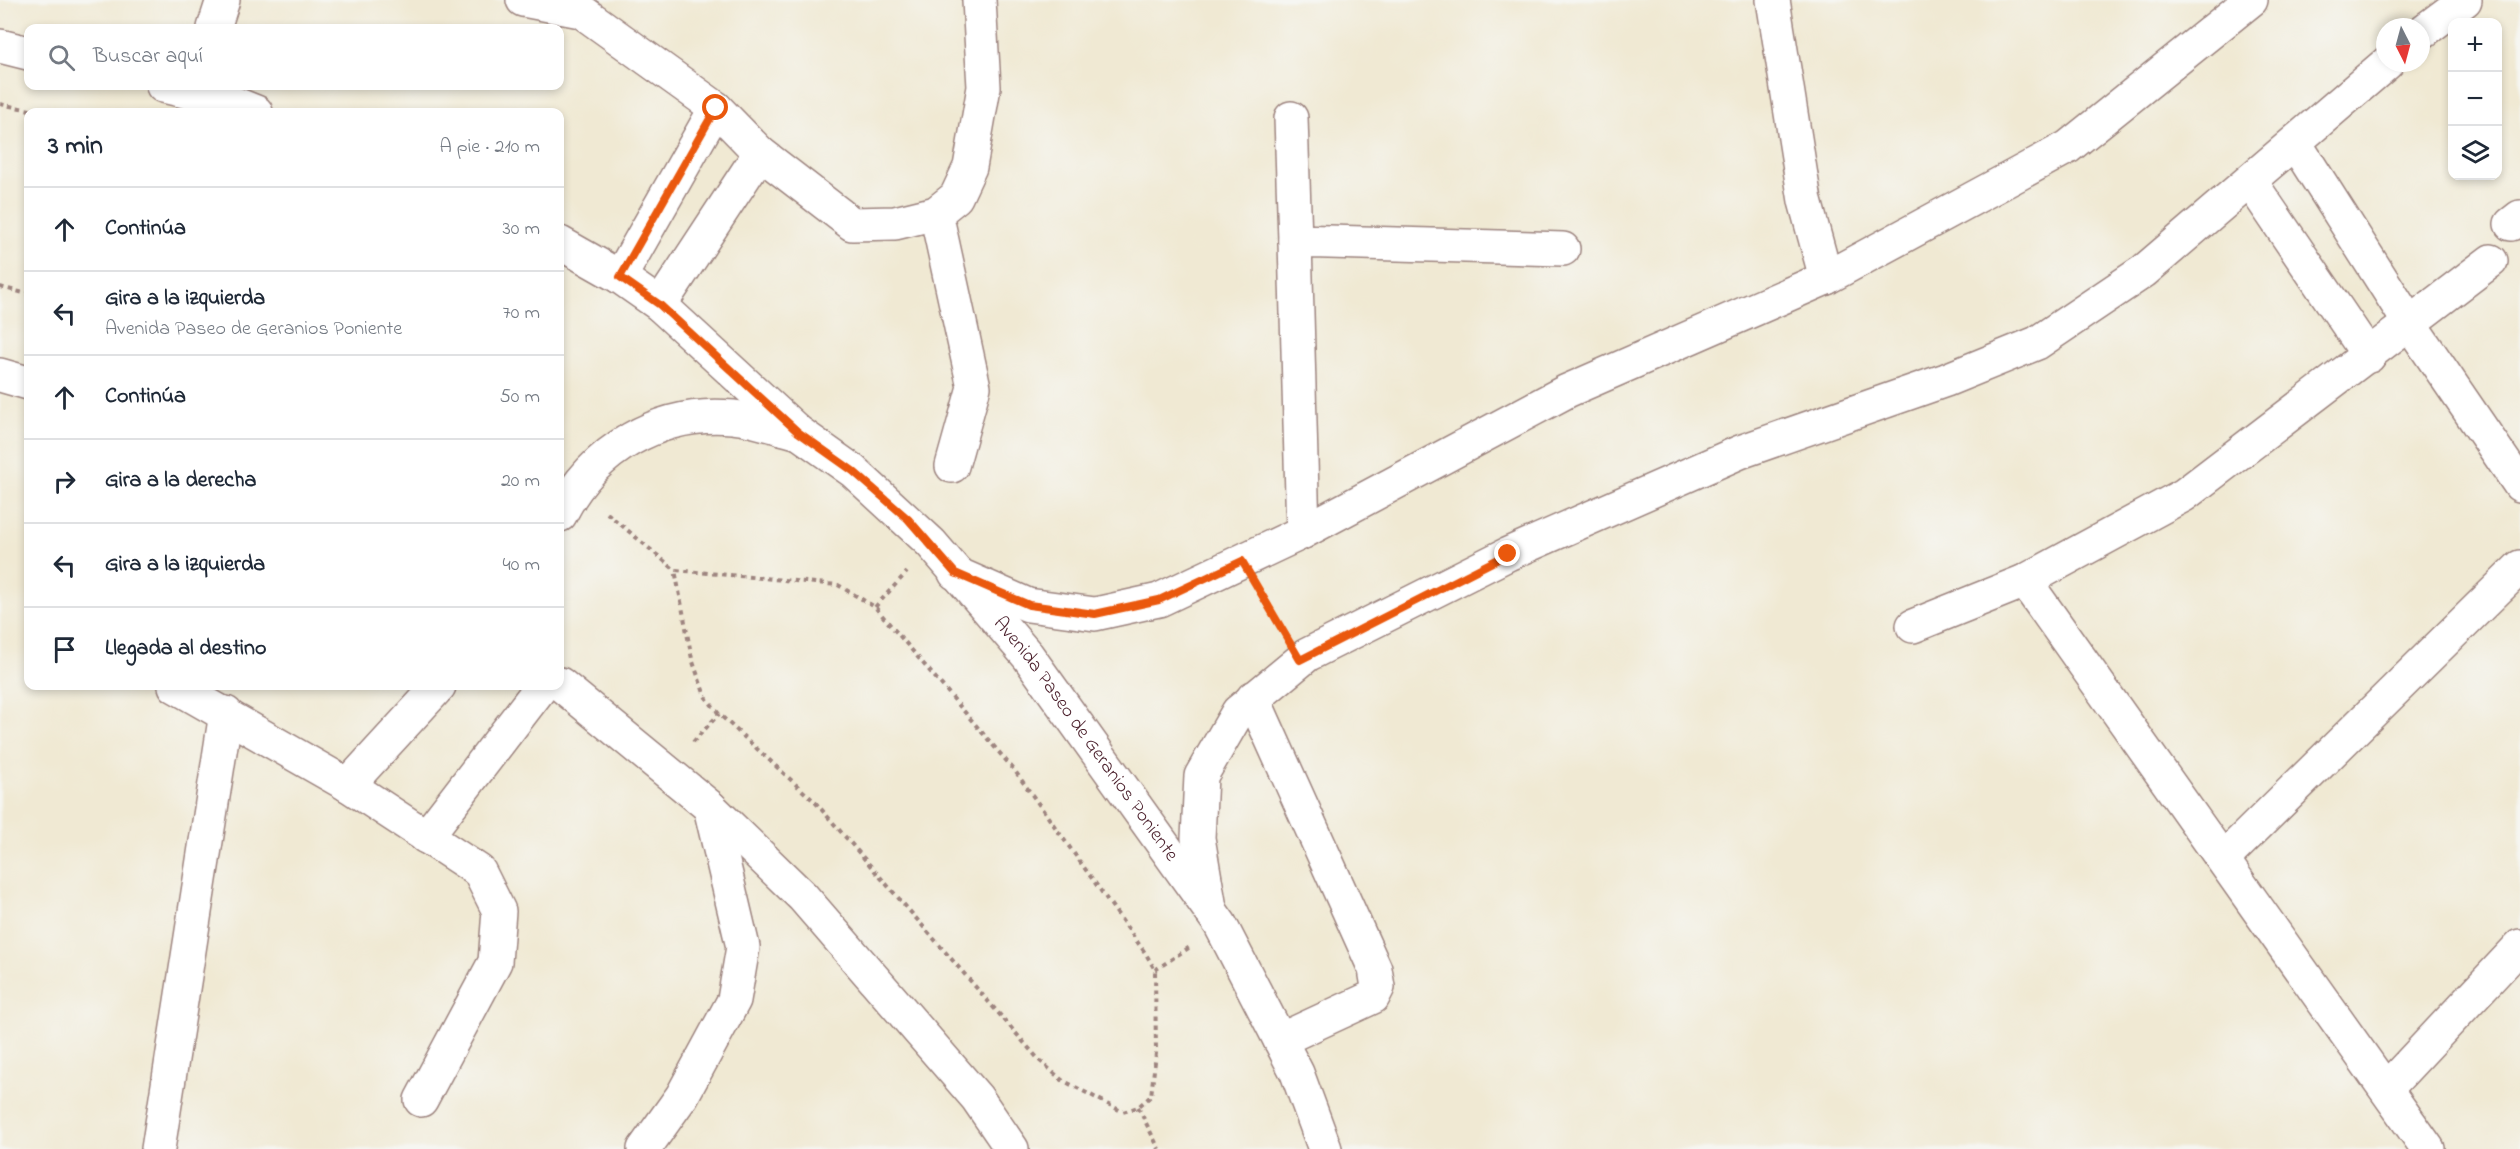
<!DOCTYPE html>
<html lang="es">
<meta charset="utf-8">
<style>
:root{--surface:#fff;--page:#f6f6f7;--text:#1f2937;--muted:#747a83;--line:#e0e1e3}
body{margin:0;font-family:"Indie Flower",sans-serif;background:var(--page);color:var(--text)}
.controls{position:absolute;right:18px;top:18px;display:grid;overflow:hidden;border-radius:12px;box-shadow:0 3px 9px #0003}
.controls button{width:54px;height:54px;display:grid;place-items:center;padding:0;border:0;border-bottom:2px solid var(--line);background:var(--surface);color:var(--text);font:30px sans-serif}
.compass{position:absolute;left:2376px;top:18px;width:54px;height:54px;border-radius:50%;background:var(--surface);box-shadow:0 3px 9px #0003;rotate:174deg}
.stop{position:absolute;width:18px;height:18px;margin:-14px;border:4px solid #ea580c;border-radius:50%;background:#fff}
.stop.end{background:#ea580c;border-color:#fff;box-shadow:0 2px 6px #0008}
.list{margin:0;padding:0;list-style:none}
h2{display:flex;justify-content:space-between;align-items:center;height:78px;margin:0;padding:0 24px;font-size:26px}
h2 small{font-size:20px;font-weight:400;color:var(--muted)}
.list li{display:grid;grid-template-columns:39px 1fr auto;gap:18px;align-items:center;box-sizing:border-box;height:84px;padding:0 24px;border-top:2px solid var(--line)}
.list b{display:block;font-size:22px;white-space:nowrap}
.list p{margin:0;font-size:20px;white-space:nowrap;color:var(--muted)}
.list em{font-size:20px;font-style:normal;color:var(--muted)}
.icon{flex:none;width:33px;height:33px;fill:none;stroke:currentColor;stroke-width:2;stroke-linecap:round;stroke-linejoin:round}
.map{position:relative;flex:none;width:2520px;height:1149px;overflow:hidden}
.search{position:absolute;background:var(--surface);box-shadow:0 3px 9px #0003;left:24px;top:24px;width:540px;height:66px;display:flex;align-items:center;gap:15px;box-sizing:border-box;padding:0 21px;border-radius:12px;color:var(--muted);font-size:22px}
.panel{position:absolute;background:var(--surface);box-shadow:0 3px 9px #0003;left:24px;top:108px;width:540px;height:582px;border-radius:12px}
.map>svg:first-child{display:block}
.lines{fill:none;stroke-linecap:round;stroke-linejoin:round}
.minor-casing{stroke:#9d847f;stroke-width:36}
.path{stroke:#9d847f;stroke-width:4;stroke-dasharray:4.5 4.5;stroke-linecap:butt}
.minor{stroke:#fff;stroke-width:33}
.route{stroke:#ea580c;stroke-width:8}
.labels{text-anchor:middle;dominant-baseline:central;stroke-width:5;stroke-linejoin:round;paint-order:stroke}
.street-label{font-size:20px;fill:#4a1f2b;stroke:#f6f6f2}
</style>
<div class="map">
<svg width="2520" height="1149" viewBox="0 0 2520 1149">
<rect width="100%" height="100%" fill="#f6f6f2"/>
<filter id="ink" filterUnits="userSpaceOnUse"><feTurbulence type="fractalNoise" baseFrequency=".0167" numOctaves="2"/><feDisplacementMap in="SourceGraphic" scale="12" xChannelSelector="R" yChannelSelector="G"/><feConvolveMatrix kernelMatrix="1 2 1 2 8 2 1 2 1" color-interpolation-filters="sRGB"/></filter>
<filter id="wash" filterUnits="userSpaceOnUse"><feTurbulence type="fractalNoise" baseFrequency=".008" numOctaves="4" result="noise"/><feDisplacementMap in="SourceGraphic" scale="24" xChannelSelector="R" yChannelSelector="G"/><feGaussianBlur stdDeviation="1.35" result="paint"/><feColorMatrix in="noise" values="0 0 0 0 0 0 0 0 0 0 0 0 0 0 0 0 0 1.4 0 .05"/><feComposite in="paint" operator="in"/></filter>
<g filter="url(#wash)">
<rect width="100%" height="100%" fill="#f0e9d3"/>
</g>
<g filter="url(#ink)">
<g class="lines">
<defs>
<g id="minor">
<polyline points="523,0 581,11 716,108 760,153 852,224 895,223 936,213 956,197 970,167 984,87 979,0"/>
<polyline points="1773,0 1805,201 1826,278"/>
<polyline points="214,28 223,0"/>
<polyline points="2421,33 2465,0"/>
<polyline points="0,46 28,53"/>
<polyline points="163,86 231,102 256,112"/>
<polyline points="1291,118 1295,241"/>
<polyline points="2295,143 2410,324 2520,485"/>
<polyline points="2250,181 2369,356"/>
<polyline points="936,213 974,387 952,466"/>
<polyline points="2511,224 2520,217"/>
<path id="s1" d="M 560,243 L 620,277 L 660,305 L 798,432 L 853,471 L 931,543 L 1028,656 L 1220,924 L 1297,1073 L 1325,1149"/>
<polyline points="620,277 716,108"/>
<polyline points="660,305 760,153"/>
<polyline points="0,375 28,383"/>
<path d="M 560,515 C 593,450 659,410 733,417 C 754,419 776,427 796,432"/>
<polyline points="1303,532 1295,241 1563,249"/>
<polyline points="955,573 1028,605 1095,614 1159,600 1303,532 1567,391 1826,278 2068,147 2251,0"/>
<polyline points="2025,581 2428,1149"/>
<polyline points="1913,626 2025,581 2184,495 2491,261"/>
<polyline points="560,684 710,807 803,897 977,1098 1012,1149"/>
<polyline points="175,686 348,785 479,871 499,911 495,962 421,1100"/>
<polyline points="1253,698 1375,969 1378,987 1373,997 1280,1040"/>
<polyline points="348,785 439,686"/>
<polyline points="426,837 542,686"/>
<polyline points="2223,859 2520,567"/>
<polyline points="1210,908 1198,838 1201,776 1238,712 1307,655 1508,554 1740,452 1946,380 2037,343 2144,271 2387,63"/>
<polyline points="2386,1089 2520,946"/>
<polyline points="158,1149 226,713"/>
<polyline points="644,1149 682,1096 734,1000 743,947 710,807"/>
</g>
</defs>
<use href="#minor" class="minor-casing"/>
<g class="path">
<polyline points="0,104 40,112"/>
<polyline points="0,287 28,294"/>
<polyline points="607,513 675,570 838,585 875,607 1015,771 1146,954 1155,970 1156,1053 1151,1096 1138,1107 1123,1112 1062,1080 1040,1061 815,802 719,714 705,696 692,659 675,570"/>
<polyline points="1261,594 1280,626"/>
<polyline points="875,607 907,572"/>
<polyline points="693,742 719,714"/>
<polyline points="1155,970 1190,947"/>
<polyline points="1138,1107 1159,1149"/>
</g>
<use href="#minor" class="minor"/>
</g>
</g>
<g class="lines" filter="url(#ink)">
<polyline class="route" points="716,108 620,277 660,305 798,432 853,471 908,519 955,573 1029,605 1095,614 1159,600 1242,561 1300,660 1508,554"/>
</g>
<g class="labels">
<g class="street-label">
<text stroke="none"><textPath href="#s1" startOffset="729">Avenida Paseo de Geranios Poniente</textPath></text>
</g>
</g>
</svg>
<div class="controls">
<button>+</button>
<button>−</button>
<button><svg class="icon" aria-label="layers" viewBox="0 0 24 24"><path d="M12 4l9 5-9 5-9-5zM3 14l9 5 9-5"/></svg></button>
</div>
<svg class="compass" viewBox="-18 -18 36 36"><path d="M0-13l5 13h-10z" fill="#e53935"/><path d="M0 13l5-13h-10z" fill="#747a83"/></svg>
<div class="stop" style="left:716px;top:108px"></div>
<div class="stop end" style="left:1508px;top:554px"></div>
<div class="search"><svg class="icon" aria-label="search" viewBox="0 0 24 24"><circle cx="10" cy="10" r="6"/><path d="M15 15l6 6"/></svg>Buscar aquí</div>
<section class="panel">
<h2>3 min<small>A pie · 210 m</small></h2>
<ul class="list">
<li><svg class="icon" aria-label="ahead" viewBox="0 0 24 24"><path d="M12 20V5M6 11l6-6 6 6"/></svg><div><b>Continúa</b></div><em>30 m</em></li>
<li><svg class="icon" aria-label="left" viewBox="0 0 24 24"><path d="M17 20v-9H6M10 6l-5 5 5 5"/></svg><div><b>Gira a la izquierda</b><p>Avenida Paseo de Geranios Poniente</p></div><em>70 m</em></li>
<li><svg class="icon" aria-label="ahead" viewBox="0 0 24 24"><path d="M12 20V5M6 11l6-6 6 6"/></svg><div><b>Continúa</b></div><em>50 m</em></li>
<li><svg class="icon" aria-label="right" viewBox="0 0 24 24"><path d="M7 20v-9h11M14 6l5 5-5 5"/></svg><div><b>Gira a la derecha</b></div><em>20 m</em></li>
<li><svg class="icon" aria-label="left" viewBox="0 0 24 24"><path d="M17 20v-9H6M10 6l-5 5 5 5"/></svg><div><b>Gira a la izquierda</b></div><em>40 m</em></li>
<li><svg class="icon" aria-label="arrive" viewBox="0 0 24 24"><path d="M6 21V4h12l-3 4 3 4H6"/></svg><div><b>Llegada al destino</b></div></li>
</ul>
</section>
</div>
